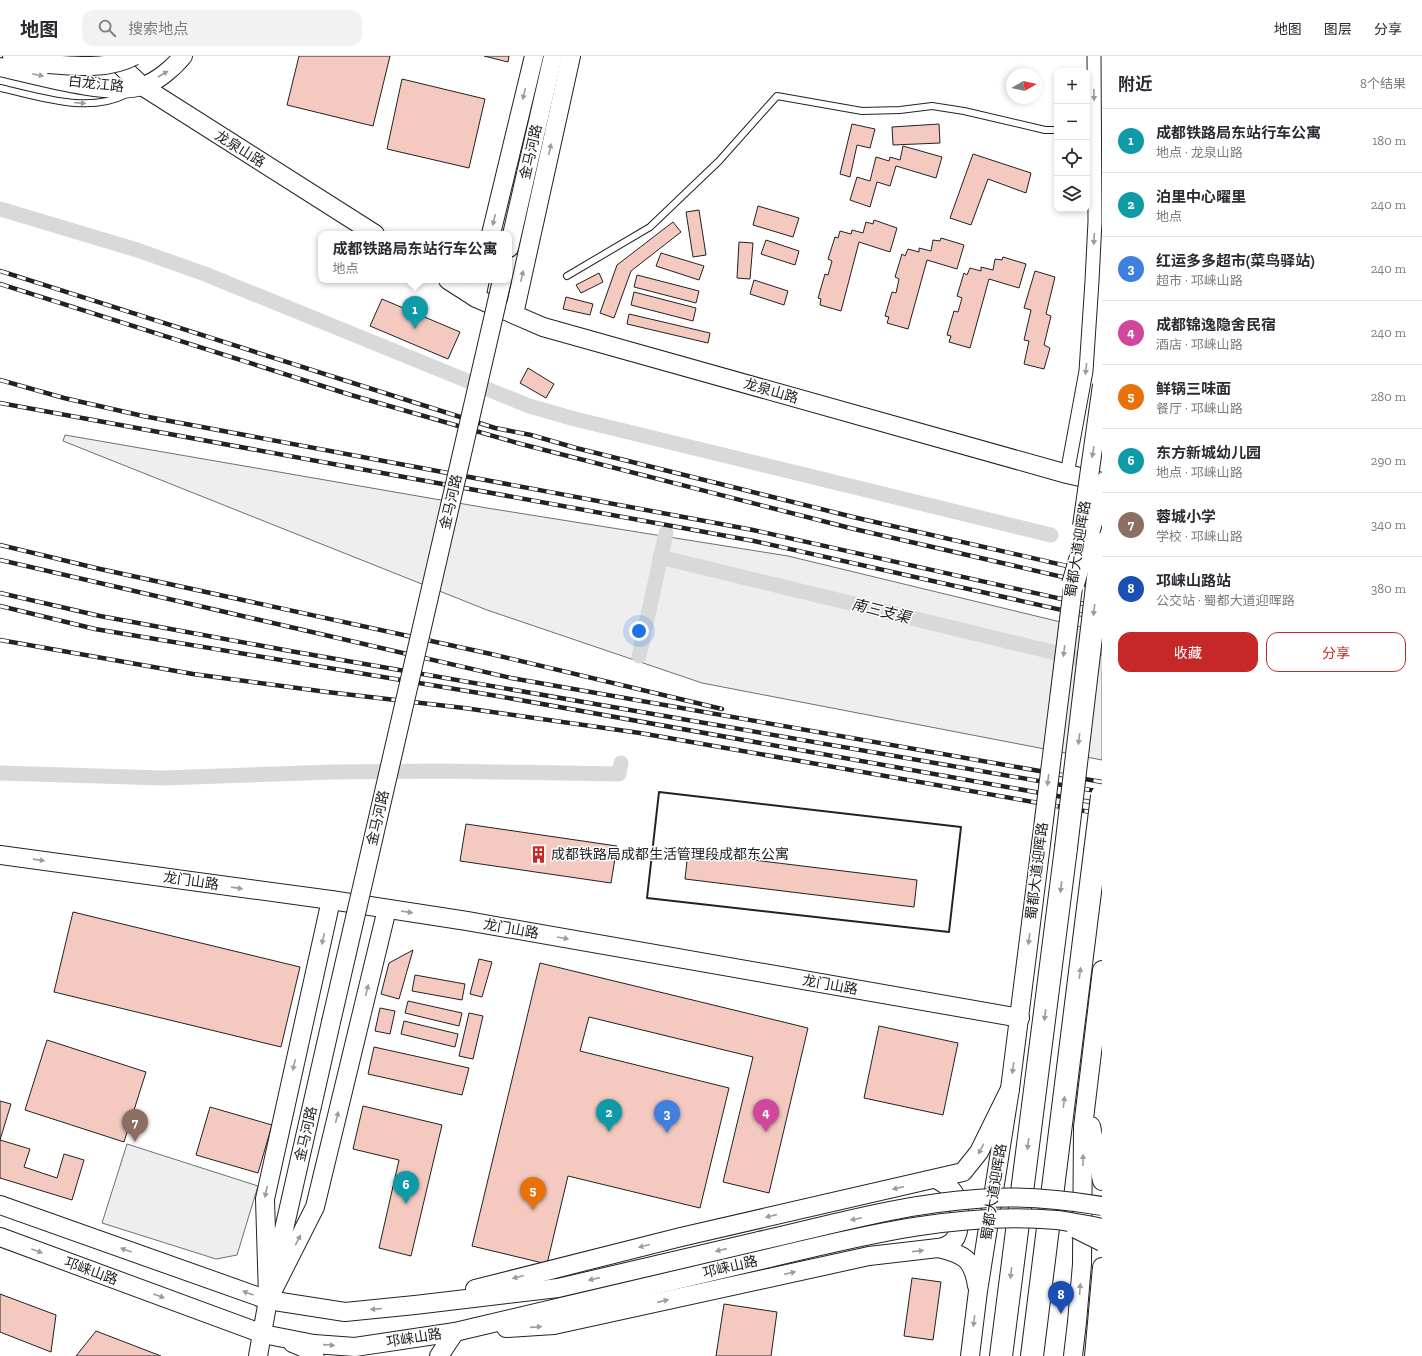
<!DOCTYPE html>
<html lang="zh">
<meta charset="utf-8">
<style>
:root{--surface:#fff;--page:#f2f2f3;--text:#2b2b33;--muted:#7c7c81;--line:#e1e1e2;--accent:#c62828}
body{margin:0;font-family:"Zilla Slab","Noto Sans SC",serif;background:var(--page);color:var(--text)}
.controls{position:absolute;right:12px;top:12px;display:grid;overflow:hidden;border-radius:8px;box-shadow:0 2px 6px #0003}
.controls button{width:36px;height:36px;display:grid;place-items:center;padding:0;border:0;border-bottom:1px solid var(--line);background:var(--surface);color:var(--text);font:20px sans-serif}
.compass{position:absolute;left:1006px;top:12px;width:36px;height:36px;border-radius:50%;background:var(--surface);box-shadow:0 2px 6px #0003;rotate:81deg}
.you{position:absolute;left:639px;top:575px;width:14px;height:14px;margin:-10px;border:3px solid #fff;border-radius:50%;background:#1a73e8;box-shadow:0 0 0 6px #1a73e833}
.badge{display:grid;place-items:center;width:26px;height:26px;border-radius:50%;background:var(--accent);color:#fff;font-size:13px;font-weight:700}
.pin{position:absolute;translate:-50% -33px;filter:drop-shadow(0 1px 2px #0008)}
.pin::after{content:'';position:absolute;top:21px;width:14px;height:12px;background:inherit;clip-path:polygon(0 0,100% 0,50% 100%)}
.popup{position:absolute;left:318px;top:175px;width:194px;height:52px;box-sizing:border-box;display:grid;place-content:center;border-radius:8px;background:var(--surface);filter:drop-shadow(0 1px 3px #0005);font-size:13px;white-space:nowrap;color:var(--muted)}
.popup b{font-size:15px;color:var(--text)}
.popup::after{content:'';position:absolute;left:50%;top:100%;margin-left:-8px;border:8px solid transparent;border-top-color:var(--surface)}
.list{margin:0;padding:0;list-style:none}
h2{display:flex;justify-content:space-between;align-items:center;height:52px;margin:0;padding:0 16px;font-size:17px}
h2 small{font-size:13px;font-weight:400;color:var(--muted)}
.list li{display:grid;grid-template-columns:26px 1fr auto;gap:12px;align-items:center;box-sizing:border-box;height:64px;padding:0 16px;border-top:1px solid var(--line)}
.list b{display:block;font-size:15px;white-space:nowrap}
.list p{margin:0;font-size:13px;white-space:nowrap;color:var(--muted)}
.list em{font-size:13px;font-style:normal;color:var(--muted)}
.actions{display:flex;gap:8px;padding:12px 16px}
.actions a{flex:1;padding:9px 0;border:1px solid var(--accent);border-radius:12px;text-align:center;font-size:14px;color:var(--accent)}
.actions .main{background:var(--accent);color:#fff}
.icon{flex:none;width:22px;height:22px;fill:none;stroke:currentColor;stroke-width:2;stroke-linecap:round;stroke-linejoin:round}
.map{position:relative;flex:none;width:1102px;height:1300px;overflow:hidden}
header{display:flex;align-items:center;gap:24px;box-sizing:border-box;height:56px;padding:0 20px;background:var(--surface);border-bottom:1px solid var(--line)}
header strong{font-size:19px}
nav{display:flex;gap:22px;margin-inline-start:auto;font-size:14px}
.search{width:280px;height:36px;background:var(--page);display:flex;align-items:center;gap:10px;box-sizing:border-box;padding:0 14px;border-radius:12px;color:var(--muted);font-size:15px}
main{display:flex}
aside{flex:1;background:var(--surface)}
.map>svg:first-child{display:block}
.green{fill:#eee;stroke:#6f6f6f}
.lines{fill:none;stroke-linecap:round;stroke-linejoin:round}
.canal{stroke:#d9d9d9;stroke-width:15}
.building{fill:#f3c9c0;stroke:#222}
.lane-casing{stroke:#222;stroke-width:8}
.street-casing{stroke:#222;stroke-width:15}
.secondary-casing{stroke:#222;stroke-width:20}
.highway-casing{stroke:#222;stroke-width:24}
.lane{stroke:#fff;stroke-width:6}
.street{stroke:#fff;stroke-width:13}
.secondary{stroke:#fff;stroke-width:18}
.highway{stroke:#fff;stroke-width:22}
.rail-casing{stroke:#222;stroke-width:4.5}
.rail{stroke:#fff;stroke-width:3;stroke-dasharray:9;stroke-linecap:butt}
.secondary-bridge-casing{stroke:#222;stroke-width:20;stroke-linecap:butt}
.highway-bridge-casing{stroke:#222;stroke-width:24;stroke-linecap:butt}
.secondary-bridge{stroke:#fff;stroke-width:18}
.highway-bridge{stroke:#fff;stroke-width:22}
.wall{stroke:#222;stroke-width:2}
.oneway{fill:#9c9c9c}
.labels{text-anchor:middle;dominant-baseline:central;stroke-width:3;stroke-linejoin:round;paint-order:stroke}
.street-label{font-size:14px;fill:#222;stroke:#fff}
.poi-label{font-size:14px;fill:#222;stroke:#fff;text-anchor:start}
.water-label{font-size:15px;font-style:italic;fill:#222;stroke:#fff}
</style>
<header>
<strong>地图</strong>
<div class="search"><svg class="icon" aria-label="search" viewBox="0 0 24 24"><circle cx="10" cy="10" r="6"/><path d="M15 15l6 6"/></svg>搜索地点</div>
<nav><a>地图</a><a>图层</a><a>分享</a></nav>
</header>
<main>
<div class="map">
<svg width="1102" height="1300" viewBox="0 0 1102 1300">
<rect width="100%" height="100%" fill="#fff"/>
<g class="green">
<polygon points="65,379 487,452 788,500 1102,576 1102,704 702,627 487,554 63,385"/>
<polygon points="127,1088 258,1130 237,1199 216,1203 102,1167"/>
</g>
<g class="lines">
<g class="canal">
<polyline points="0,153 137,194 205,218 529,350 575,363 1051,479"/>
<polyline points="660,501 1102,608"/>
<polyline points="639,600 666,477"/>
<polyline points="0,717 163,722 333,716 444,715 619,718 621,707"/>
</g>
</g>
<g class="building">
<polygon points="299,0 390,0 373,70 287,49"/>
<polygon points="484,0 509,0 508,6"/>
<polygon points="402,23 485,43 469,112 387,93"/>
<polygon points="852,68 875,73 870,92 857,89 850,121 840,118"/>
<polygon points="939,68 940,87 893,89 892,71"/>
<polygon points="903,90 942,101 936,122 896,110 890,130 877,126 870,151 850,144 857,121 870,125 876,101 889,105 890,101 900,104"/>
<polygon points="973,98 1031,117 1026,137 988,123 971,169 950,162"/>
<polygon points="758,150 799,162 793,181 753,169"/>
<polygon points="699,154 706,199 693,201 686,156"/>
<polygon points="874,164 897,172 890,196 859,186 841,255 820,249 821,243 818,242 825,218 828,219 832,205 828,203 835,181 838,182 840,175 851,178 852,174 863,177 866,166 873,168"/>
<polygon points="673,166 681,176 631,215 614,262 600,257 617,209"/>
<polygon points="941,182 964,189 957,213 927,204 908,273 887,267 889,261 885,260 892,236 896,237 899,223 895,221 902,198 905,200 908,193 919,196 919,192 931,195 933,184 940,185"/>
<polygon points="766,184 799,195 795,209 761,198"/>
<polygon points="739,186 753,187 750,223 737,222"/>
<polygon points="661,197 704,210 699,224 656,210"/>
<polygon points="1003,201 1026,208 1019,232 989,223 970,292 949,286 951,280 947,279 954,255 958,256 962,242 957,240 964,217 967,219 970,212 981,215 981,211 993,214 995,203 1002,204"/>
<polygon points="1035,215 1055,221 1046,258 1051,260 1044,289 1050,292 1044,313 1024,308 1029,285 1024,284 1031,254 1024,252"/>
<polygon points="599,217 603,226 581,237 576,229"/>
<polygon points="637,219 699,235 696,247 634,231"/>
<polygon points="754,224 788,235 784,249 750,238"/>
<polygon points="634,236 696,252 693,265 631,249"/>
<polygon points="566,241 593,248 590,259 563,253"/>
<polygon points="382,243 460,276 448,303 370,270"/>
<polygon points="629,258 710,277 708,287 627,268"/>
<polygon points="528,312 554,328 546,342 520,327"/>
<polygon points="466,768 617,790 611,827 460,805"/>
<polygon points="688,796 917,824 914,851 685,823"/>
<polygon points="73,856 300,911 281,991 54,936"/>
<polygon points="413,894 399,943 381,938 389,907"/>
<polygon points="479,903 492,906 482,941 470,938"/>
<polygon points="540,907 808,972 769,1137 723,1126 753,1001 589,961 580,995 729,1032 700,1152 568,1120 547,1208 472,1190"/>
<polygon points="415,919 465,928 462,944 412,935"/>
<polygon points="408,945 462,957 459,970 405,957"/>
<polygon points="380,952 395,955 390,978 375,975"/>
<polygon points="469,957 483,960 473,1003 459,1000"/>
<polygon points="404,965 458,978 455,991 401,978"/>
<polygon points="879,970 958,987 943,1059 864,1042"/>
<polygon points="47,984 146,1016 124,1086 25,1054"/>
<polygon points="374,991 469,1012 462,1039 368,1018"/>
<polygon points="0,1045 11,1048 0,1084 30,1093 24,1111 57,1122 64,1098 84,1104 72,1144 0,1122"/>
<polygon points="363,1050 442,1069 411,1200 379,1192 399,1104 353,1093"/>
<polygon points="210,1051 272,1069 258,1117 196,1099"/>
<polygon points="912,1222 941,1226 933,1284 904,1280"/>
<polygon points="0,1238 56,1259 51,1296 0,1276"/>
<polygon points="724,1248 777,1256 771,1300 716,1300"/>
<polygon points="96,1275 161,1300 76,1300"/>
</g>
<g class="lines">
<defs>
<g id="lane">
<path d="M 0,32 C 41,41 88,58 127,38"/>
<polyline points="567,220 650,171 719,105 777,40 862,55 900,54 932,50 964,55 1045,74 1057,74"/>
</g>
<g id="street">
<polyline points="1067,418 1086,315 1092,225 1095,165 1094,0"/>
<polyline points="291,1289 317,1300"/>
</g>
<g id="secondary">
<polyline points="12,0 48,8 63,7"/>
<polyline points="111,0 142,30 375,178"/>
<path d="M 0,11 C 36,19 108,40 142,30 C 156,27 174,11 183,0"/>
<polyline points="491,178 534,0"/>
<polyline points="509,192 553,0"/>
<polyline points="448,224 476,242 543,271 1067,418 1102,426"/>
<polyline points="476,242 480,224"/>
<polyline points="514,258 571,0"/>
<polyline points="0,799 331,844 467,865 1020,962"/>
<polyline points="1091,1070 1102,1125"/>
<polyline points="0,1149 268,1244 345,1256 415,1249 558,1232 759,1185"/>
<polyline points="0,1181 263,1278 314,1288 355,1291 455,1276 765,1203"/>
<path d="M 938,1192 C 964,1198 973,1203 977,1230"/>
<polyline points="475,1233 681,1181 963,1116 979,1096 1010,1033"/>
<polyline points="268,1241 265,1143 331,844"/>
<polyline points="268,1244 315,1151 387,853"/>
<path d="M 506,1272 L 554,1269 L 869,1200 L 938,1192 C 944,1191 950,1189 954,1184 C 961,1176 961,1148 955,1139 C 951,1131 943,1127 936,1123"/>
<polyline points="258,1300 268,1244 331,966"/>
<polyline points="439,1300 455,1276"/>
<polyline points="970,1300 978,1235 1010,1033 1041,788"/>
<polyline points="1073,1300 1077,1266 1082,1208 1083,1071 1102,914"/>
<polyline points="1094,1300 1102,1211"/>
</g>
<g id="highway">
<polyline points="1001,1300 1066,792"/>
<polyline points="1032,1300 1095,796"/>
</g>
</defs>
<use href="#lane" class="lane-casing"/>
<use href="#street" class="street-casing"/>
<use href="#secondary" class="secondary-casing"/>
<use href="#highway" class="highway-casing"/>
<use href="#lane" class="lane"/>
<use href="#street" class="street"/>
<use href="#secondary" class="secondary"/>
<use href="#highway" class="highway"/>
<defs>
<g id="rail">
<polyline points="0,215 495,372 531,379 576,392 853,461 1102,518"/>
<polyline points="0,228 351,339 521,388 850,472 1102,530"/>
<polyline points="0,324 64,342 143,360 753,474 1102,552"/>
<polyline points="0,347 754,485 1102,563"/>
<polyline points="0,489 100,513 491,598 722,653"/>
<polyline points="0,504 511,622 1102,726"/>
<polyline points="0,537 100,560 290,595 1102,736"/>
<polyline points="0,550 95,573 503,641 1102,748"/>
<polyline points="0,584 193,618 327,636 464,652 640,677 1102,758"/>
</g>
</defs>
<use href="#rail" class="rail-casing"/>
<use href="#rail" class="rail"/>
<defs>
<g id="secondary-bridge">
<path d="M 48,8 C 76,10 108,14 134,0"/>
<polyline points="1082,470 1102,329"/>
<polyline points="1041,788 1075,515"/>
<polyline points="331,966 502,224"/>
<polyline points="1076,1173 1102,1186"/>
<path d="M 759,1185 C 830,1169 902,1148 976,1143 C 1018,1139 1060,1143 1102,1150"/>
<path d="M 765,1203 C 860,1180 959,1155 1057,1164 C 1072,1166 1087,1169 1102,1172"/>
</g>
<g id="highway-bridge">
<polyline points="1073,528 1102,429"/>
<polyline points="1066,792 1102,488"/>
<polyline points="1095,796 1102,740"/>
</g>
</defs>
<use href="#secondary-bridge" class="secondary-bridge-casing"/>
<use href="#highway-bridge" class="highway-bridge-casing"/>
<use href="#secondary-bridge" class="secondary-bridge"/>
<use href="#highway-bridge" class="highway-bridge"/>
<polygon class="wall" points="659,736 961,771 949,876 647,842"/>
</g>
<defs><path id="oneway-solid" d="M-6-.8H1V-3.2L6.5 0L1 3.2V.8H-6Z"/></defs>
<g class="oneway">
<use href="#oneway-solid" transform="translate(163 18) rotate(-30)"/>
<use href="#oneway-solid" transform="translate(38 19) rotate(12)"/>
<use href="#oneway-solid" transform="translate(524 38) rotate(103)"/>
<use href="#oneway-solid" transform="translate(1094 39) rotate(88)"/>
<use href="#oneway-solid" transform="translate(80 47) rotate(5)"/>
<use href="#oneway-solid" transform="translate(550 93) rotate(-78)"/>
<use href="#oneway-solid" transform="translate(494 164) rotate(103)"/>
<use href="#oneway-solid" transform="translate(1094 183) rotate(93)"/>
<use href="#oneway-solid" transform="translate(522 220) rotate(-78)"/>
<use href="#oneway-solid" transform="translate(1086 313) rotate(96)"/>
<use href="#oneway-solid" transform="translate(1093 396) rotate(99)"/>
<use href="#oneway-solid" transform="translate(1094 554) rotate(97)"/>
<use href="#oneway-solid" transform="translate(1064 595) rotate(97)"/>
<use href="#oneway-solid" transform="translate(1079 683) rotate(97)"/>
<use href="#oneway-solid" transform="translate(1048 724) rotate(97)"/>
<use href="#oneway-solid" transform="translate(39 804) rotate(8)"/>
<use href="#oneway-solid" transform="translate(1061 831) rotate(97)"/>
<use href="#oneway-solid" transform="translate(237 832) rotate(8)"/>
<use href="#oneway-solid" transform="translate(407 856) rotate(9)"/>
<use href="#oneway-solid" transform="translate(563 882) rotate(10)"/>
<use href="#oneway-solid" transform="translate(323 883) rotate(103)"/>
<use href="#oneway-solid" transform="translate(1029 883) rotate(97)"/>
<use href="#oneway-solid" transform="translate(1080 917) rotate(-83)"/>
<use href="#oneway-solid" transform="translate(367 934) rotate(-76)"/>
<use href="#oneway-solid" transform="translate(1045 959) rotate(97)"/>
<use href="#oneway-solid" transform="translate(294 1009) rotate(103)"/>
<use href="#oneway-solid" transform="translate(1013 1012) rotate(98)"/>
<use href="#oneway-solid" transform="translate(1064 1046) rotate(-83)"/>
<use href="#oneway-solid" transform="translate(337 1061) rotate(-76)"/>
<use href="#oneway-solid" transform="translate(1028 1088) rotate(97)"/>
<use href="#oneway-solid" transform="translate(981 1093) rotate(118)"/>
<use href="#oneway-solid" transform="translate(1083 1104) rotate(-90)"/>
<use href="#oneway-solid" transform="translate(898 1132) rotate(167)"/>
<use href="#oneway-solid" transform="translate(266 1136) rotate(102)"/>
<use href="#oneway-solid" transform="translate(771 1160) rotate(167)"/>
<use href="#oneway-solid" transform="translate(856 1163) rotate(168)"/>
<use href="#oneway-solid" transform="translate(298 1184) rotate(-63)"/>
<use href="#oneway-solid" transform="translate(644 1190) rotate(166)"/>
<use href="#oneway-solid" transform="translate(126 1194) rotate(-160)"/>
<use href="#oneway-solid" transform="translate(721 1194) rotate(167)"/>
<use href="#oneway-solid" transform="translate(37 1195) rotate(20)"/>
<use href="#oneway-solid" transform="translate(918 1195) rotate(-6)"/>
<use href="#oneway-solid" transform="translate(790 1217) rotate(-13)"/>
<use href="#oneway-solid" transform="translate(1011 1217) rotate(97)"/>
<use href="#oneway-solid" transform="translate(518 1221) rotate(165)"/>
<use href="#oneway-solid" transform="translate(594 1223) rotate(167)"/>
<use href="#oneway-solid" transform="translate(1080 1233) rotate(-86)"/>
<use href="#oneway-solid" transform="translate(248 1237) rotate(-160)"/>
<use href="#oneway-solid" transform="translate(159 1240) rotate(20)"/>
<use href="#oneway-solid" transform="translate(663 1245) rotate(-13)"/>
<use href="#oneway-solid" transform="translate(376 1253) rotate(175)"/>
<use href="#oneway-solid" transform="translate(974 1265) rotate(97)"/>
<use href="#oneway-solid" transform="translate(536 1271) rotate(-4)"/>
<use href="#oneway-solid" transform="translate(329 1289) rotate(4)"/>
</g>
<defs>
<symbol id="building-bare" viewBox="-9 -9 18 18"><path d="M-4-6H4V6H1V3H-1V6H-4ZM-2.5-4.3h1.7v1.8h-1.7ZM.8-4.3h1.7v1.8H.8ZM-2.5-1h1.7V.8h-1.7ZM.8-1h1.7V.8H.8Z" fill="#c62828" stroke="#fff" stroke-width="2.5" paint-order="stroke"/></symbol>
</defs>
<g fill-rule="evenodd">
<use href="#building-bare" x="526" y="786" width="25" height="25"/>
</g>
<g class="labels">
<g class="street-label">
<text transform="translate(96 28) rotate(6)">白龙江路</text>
<text transform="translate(240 93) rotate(32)">龙泉山路</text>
<text transform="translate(531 96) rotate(-77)">金马河路</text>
<text transform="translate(771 335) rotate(16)">龙泉山路</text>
<text transform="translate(451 446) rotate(-77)">金马河路</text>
<text transform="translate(1078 493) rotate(-81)">蜀都大道迎晖路</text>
<text transform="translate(378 762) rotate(-77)">金马河路</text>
<text transform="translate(1037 815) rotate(-83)">蜀都大道迎晖路</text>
<text transform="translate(191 825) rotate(8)">龙门山路</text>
<text transform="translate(511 873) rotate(10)">龙门山路</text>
<text transform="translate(830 929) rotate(10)">龙门山路</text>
<text transform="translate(306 1078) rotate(-77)">金马河路</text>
<text transform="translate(994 1136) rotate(-81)">蜀都大道迎晖路</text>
<text transform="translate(730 1211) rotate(-13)">邛崃山路</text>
<text transform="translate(91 1215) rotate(20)">邛崃山路</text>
<text transform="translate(414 1282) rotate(-9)">邛崃山路</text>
</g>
<g class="poi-label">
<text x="551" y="798">成都铁路局成都生活管理段成都东公寓</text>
</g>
<g class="water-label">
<text transform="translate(881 555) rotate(14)">南三支渠</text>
</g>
</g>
</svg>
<div class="controls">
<button>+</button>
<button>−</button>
<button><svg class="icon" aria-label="locate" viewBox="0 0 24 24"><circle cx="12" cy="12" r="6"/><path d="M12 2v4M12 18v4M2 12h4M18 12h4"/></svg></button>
<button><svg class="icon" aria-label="layers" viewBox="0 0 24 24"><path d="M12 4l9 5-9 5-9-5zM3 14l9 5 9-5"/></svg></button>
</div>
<svg class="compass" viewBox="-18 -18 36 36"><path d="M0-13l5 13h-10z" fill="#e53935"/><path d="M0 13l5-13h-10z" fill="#7c7c81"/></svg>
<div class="you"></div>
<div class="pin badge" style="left:415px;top:273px;background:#0f9aa8">1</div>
<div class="popup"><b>成都铁路局东站行车公寓</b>地点</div>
<div class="pin badge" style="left:609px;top:1076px;background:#0f9aa8">2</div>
<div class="pin badge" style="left:667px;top:1077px;background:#3f7fe0">3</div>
<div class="pin badge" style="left:766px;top:1076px;background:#d1479c">4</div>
<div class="pin badge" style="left:533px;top:1154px;background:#e8710a">5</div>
<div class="pin badge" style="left:406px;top:1148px;background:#0f9aa8">6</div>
<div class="pin badge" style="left:135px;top:1086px;background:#8d6e63">7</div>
<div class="pin badge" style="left:1061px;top:1258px;background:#1a4fb4">8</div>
</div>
<aside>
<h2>附近<small>8个结果</small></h2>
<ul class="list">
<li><span class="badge" style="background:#0f9aa8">1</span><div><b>成都铁路局东站行车公寓</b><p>地点 · 龙泉山路</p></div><em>180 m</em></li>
<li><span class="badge" style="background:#0f9aa8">2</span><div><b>泊里中心曜里</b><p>地点</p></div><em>240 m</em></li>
<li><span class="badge" style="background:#3f7fe0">3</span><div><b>红运多多超市(菜鸟驿站)</b><p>超市 · 邛崃山路</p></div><em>240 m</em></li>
<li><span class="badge" style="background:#d1479c">4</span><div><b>成都锦逸隐舍民宿</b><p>酒店 · 邛崃山路</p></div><em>240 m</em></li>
<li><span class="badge" style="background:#e8710a">5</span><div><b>鲜锅三味面</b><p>餐厅 · 邛崃山路</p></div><em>280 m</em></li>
<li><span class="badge" style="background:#0f9aa8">6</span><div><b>东方新城幼儿园</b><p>地点 · 邛崃山路</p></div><em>290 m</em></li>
<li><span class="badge" style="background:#8d6e63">7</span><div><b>蓉城小学</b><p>学校 · 邛崃山路</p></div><em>340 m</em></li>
<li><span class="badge" style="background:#1a4fb4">8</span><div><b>邛崃山路站</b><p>公交站 · 蜀都大道迎晖路</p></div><em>380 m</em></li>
</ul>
<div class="actions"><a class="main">收藏</a><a>分享</a></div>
</aside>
</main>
